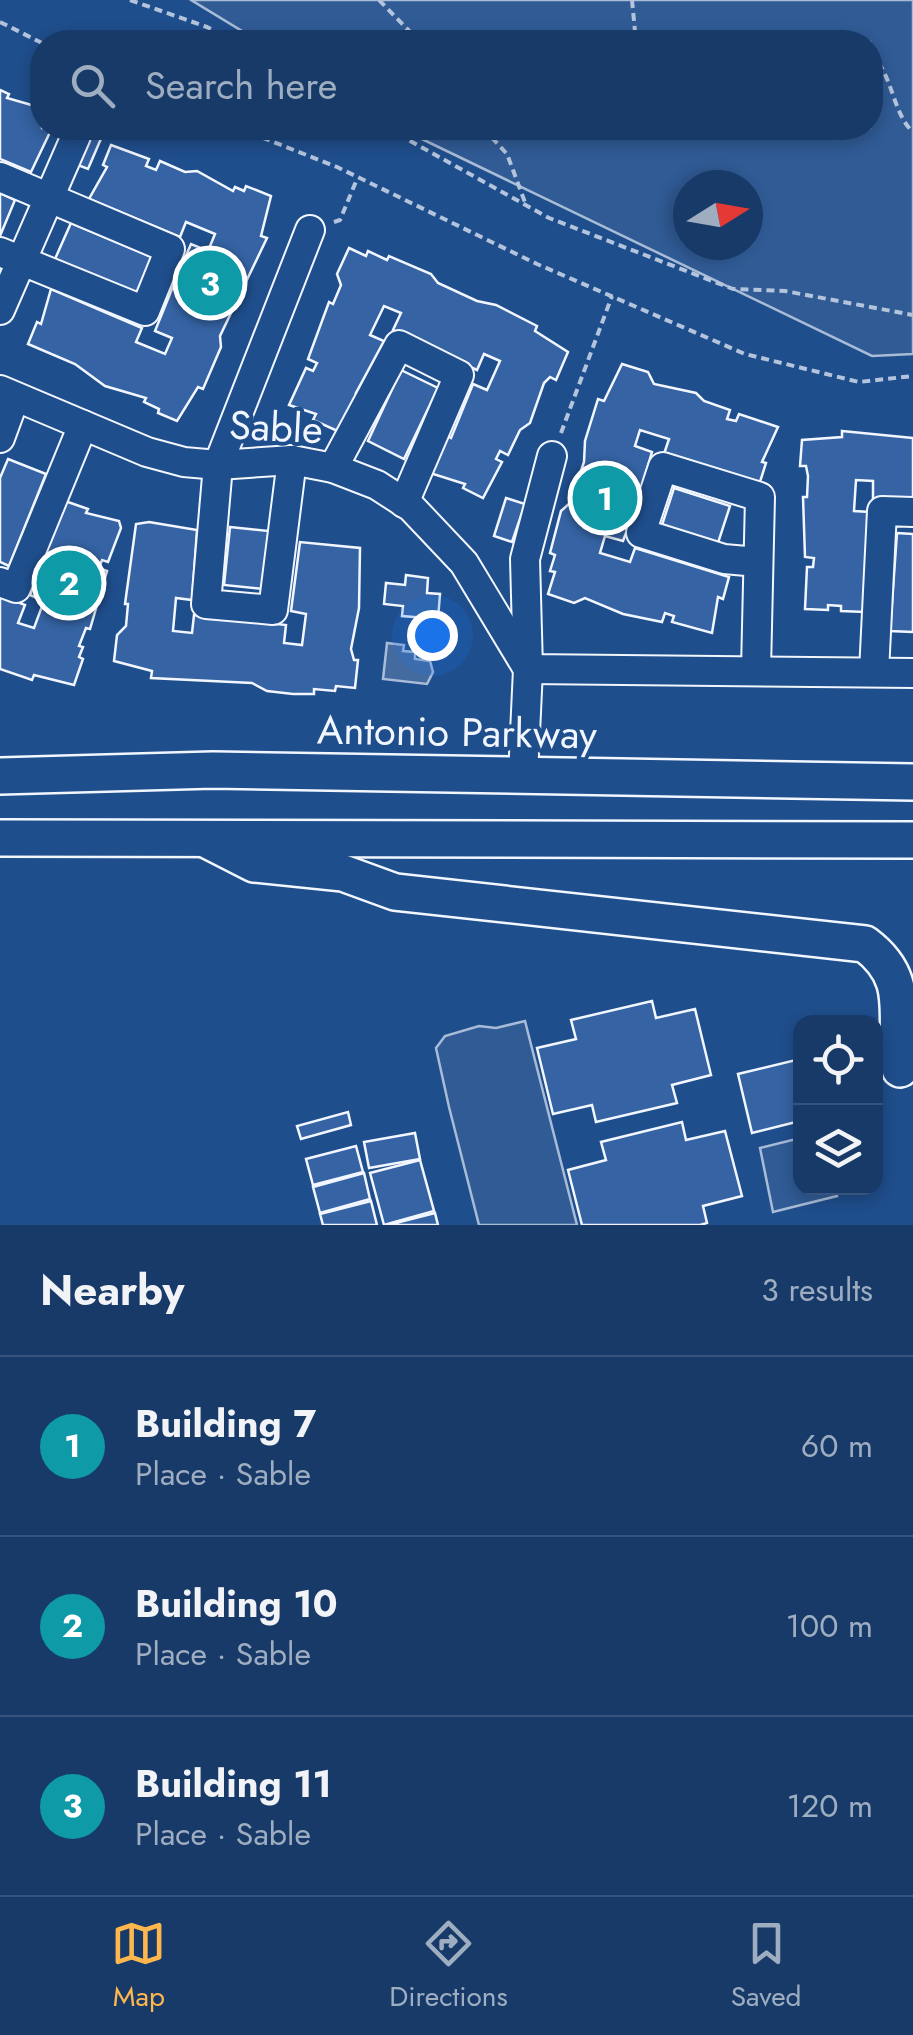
<!DOCTYPE html>
<meta charset="utf-8">
<style>
:root{--surface:#173a69;--page:#244571;--text:#f1f3f6;--muted:#9eadc0;--line:#36547d;--accent:#ffb74d}
body{margin:0;font-family:Jost,sans-serif;background:var(--page);color:var(--text)}
.controls{position:absolute;right:30px;bottom:30px;display:grid;overflow:hidden;border-radius:20px;box-shadow:0 5px 15px #0003}
.controls button{width:90px;height:90px;display:grid;place-items:center;padding:0;border:0;border-bottom:2px solid var(--line);background:var(--surface);color:var(--text);font:50px sans-serif}
.compass{position:absolute;left:673px;top:170px;width:90px;height:90px;border-radius:50%;background:var(--surface);box-shadow:0 5px 15px #0003;rotate:79deg}
.you{position:absolute;left:432px;top:635px;width:35px;height:35px;margin:-25px;border:8px solid #fff;border-radius:50%;background:#1a73e8;box-shadow:0 0 0 15px #1a73e833}
.badge{display:grid;place-items:center;width:65px;height:65px;border-radius:50%;background:var(--accent);color:#fff;font-size:32px;font-weight:700}
.pin{position:absolute;translate:-50% -50%;border:5px solid #fff;box-shadow:0 2px 10px #0006}
.list{margin:0;padding:0;list-style:none}
h2{display:flex;justify-content:space-between;align-items:center;height:130px;margin:0;padding:0 40px;font-size:42px}
h2 small{font-size:32px;font-weight:400;color:var(--muted)}
.list li{display:grid;grid-template-columns:65px 1fr auto;gap:30px;align-items:center;box-sizing:border-box;height:180px;padding:0 40px;border-top:2px solid var(--line)}
.list b{display:block;font-size:38px;white-space:nowrap}
.list p{margin:0;font-size:32px;white-space:nowrap;color:var(--muted)}
.list em{font-size:32px;font-style:normal;color:var(--muted)}
.icon{flex:none;width:55px;height:55px;fill:none;stroke:currentColor;stroke-width:2;stroke-linecap:round;stroke-linejoin:round}
.map{position:relative;flex:none;width:913px;height:1225px;overflow:hidden}
.search{position:absolute;background:var(--surface);box-shadow:0 5px 15px #0003;left:30px;right:30px;top:30px;height:110px;display:flex;align-items:center;gap:25px;box-sizing:border-box;padding:0 35px;border-radius:40px;color:var(--muted);font-size:38px}
.sheet{height:670px;background:var(--surface)}
nav{display:flex;justify-content:space-around;align-items:center;box-sizing:border-box;height:140px;border-top:2px solid var(--line);background:var(--surface);font-size:28px;color:var(--muted)}
nav a{display:grid;justify-items:center;gap:5px}
nav .on{color:var(--accent)}
.map>svg:first-child{display:block}
.built{fill:#305b95;stroke:#a8bbd7;stroke-width:2.5;fill-rule:evenodd}
.water{fill:#446ba0;stroke:#a8bbd7;stroke-width:2.5}
.building{fill:#3563a3;stroke:#f2f6ff;stroke-width:2.5}
.lines{fill:none;stroke-linecap:round;stroke-linejoin:round}
.minor-casing{stroke:#f2f6ff;stroke-width:32}
.major-casing{stroke:#f2f6ff;stroke-width:40}
.path{stroke:#b3c4dc;stroke-width:4;stroke-dasharray:8 5;stroke-linecap:butt}
.minor{stroke:#1f4e8c;stroke-width:28}
.major{stroke:#1f4e8c;stroke-width:35}
.labels{text-anchor:middle;dominant-baseline:central;stroke-width:8;stroke-linejoin:round;paint-order:stroke}
.street-label{font-size:40px;fill:#f2f6ff;stroke:#1f4e8c}
</style>
<div class="map">
<svg width="913" height="1225" viewBox="0 0 913 1225">
<rect width="100%" height="100%" fill="#1f4e8c"/>
<g class="built">
<path d="M 191,0 L 913,0 L 913,354 L 872,356 L 399,128 L 870,128 L 870,42 L 260,42 ZM 748,185 L 748,245 L 688,245 L 688,185 Z"/>
<polygon points="525,1021 577,1225 479,1225 449,1107 436,1048 445,1036 479,1026 496,1028"/>
<polygon points="800,1138 800,1188 835,1188 837,1196 773,1212 760,1148"/>
</g>
<polygon class="water" points="387,643 404,645 403,651 415,652 415,659 430,661 433,672 427,684 383,679"/>
<g class="building">
<polygon points="0,90 9,94 7,98 42,108 42,128 52,128 31,172 0,159"/>
<polygon points="85,128 103,134 88,169 70,162"/>
<polygon points="111,145 149,159 146,166 156,170 160,161 185,172 197,171 233,191 235,187 244,191 246,186 271,196 261,236 267,238 220,336 221,347 203,389 198,387 177,421 158,413 159,409 144,402 146,398 105,386 75,364 28,344 37,322 41,324 51,289 142,328 136,342 165,354 172,338 155,331 178,274 191,244 208,251 215,234 186,222 180,237 89,199 107,167 103,165"/>
<polygon points="0,193 15,200 0,236"/>
<polygon points="71,223 152,257 136,294 55,259"/>
<polygon points="349,248 366,256 368,251 387,260 389,256 431,274 438,283 477,301 496,305 537,326 535,331 568,352 556,380 550,377 544,383 530,423 520,430 508,455 500,451 496,459 502,462 483,498 463,488 465,484 430,473 447,436 451,438 473,384 487,390 500,361 484,354 477,370 446,356 393,330 401,313 384,306 370,335 384,341 356,393 360,394 342,433 313,420 316,414 289,405 306,368 313,371 317,363 308,359 329,302 333,304 341,285 337,274"/>
<polygon points="622,364 648,372 654,384 696,393 704,401 730,410 727,419 736,421 739,414 778,427 762,462 766,463 759,485 664,454 669,439 640,430 635,446 652,452 634,512 623,541 605,536 600,553 630,562 635,548 729,577 723,599 718,597 712,633 672,622 674,616 665,613 662,622 623,614 585,598 574,603 548,594 555,572 550,571 555,555 550,553 561,511 570,503 584,462 585,441 598,399 604,401"/>
<polygon points="401,370 438,388 404,459 368,441"/>
<polygon points="842,431 913,438 913,503 873,500 873,481 856,480 854,511 870,512 865,612 841,611 841,606 828,605 828,610 805,609 807,567 813,567 814,558 805,557 803,497 807,497 808,476 806,466 800,466 802,440 842,437"/>
<polygon points="8,459 46,474 9,566 0,562 0,478"/>
<polygon points="674,488 730,506 718,543 662,525"/>
<polygon points="506,498 525,504 512,542 494,536"/>
<polygon points="65,501 88,509 86,513 119,521 121,528 108,562 102,560 99,568 107,571 90,629 86,628 79,646 83,647 79,657 83,659 74,685 34,675 32,680 0,669 0,595 25,605 18,623 34,628 44,601 30,595"/>
<polygon points="149,522 197,530 192,600 176,598 173,631 192,633 194,615 225,618 286,625 284,643 302,645 306,614 291,611 300,542 360,548 359,608 351,649 354,660 358,660 355,688 336,686 335,691 314,689 314,694 293,694 267,691 252,683 151,678 152,671 114,661 117,635 126,626 128,604 125,604 136,524"/>
<polygon points="230,527 269,531 263,589 224,585"/>
<polygon points="897,533 913,534 913,632 890,631"/>
<polygon points="406,575 428,578 427,593 440,594 438,619 402,616 403,606 384,604 386,583 405,585"/>
<polygon points="652,1001 656,1018 695,1009 711,1075 672,1085 677,1103 596,1122 592,1105 553,1114 537,1048 576,1039 571,1020"/>
<polygon points="800,1059 800,1121 752,1133 738,1074"/>
<polygon points="348,1112 351,1125 301,1139 297,1126"/>
<polygon points="682,1122 686,1140 725,1131 742,1196 703,1206 707,1223 700,1225 582,1225 568,1170 606,1160 601,1142"/>
<polygon points="415,1133 420,1159 369,1168 364,1142"/>
<polygon points="356,1146 363,1172 313,1185 306,1159"/>
<polygon points="420,1160 434,1211 384,1225 370,1173"/>
<polygon points="364,1173 370,1199 320,1213 313,1187"/>
<polygon points="371,1201 377,1225 323,1225 320,1214"/>
<polygon points="435,1213 438,1225 388,1225"/>
</g>
<g class="lines">
<defs>
<g id="minor">
<polyline points="0,177 170,249 145,311 0,252"/>
<polyline points="0,310 76,136"/>
<polyline points="0,390 147,452 184,462 218,465 292,460 333,468 377,485 411,507 464,563 528,669 913,673"/>
<polyline points="0,438 15,397"/>
<polyline points="292,460 273,610 206,604 218,465 310,230"/>
<polyline points="333,468 399,345 459,375 404,503"/>
<polyline points="0,582 16,588 83,425"/>
<polyline points="756,670 760,497 663,467 641,533 724,559 758,562"/>
<polyline points="874,672 882,511 913,512"/>
<polyline points="523,776 528,669 525,559 552,456"/>
</g>
<g id="major">
<polyline points="0,776 213,770 913,782"/>
<polyline points="0,838 913,840"/>
<path d="M 207,840 L 254,864 L 343,873 L 395,892 L 865,944 C 913,980 893,1015 900,1069"/>
</g>
</defs>
<use href="#minor" class="minor-casing"/>
<use href="#major" class="major-casing"/>
<g class="path">
<polyline points="130,0 207,27 235,42"/>
<polyline points="379,0 420,42"/>
<polyline points="632,0 636,42"/>
<polyline points="0,22 42,43"/>
<path d="M 870,53 C 893,73 892,113 913,132"/>
<polyline points="238,128 337,167 537,264 745,354 859,382 913,376"/>
<polyline points="387,128 549,218 733,289 785,291 913,315"/>
<polyline points="483,128 507,154 526,205"/>
<polyline points="334,222 340,220 357,179"/>
<polyline points="561,433 612,296"/>
</g>
<use href="#minor" class="minor"/>
<use href="#major" class="major"/>
</g>
<g class="labels">
<g class="street-label">
<text transform="translate(276 427) rotate(3)">Sable</text>
<text transform="translate(457 732) rotate(1)">Antonio Parkway</text>
</g>
</g>
</svg>
<div class="controls">
<button><svg class="icon" aria-label="locate" viewBox="0 0 24 24"><circle cx="12" cy="12" r="6"/><path d="M12 2v4M12 18v4M2 12h4M18 12h4"/></svg></button>
<button><svg class="icon" aria-label="layers" viewBox="0 0 24 24"><path d="M12 4l9 5-9 5-9-5zM3 14l9 5 9-5"/></svg></button>
</div>
<svg class="compass" viewBox="-18 -18 36 36"><path d="M0-13l5 13h-10z" fill="#e53935"/><path d="M0 13l5-13h-10z" fill="#9eadc0"/></svg>
<div class="you"></div>
<div class="pin badge" style="left:605px;top:498px;background:#0f9aa8">1</div>
<div class="pin badge" style="left:69px;top:583px;background:#0f9aa8">2</div>
<div class="pin badge" style="left:210px;top:283px;background:#0f9aa8">3</div>
<div class="search"><svg class="icon" aria-label="search" viewBox="0 0 24 24"><circle cx="10" cy="10" r="6"/><path d="M15 15l6 6"/></svg>Search here</div>
</div>
<section class="sheet">
<h2>Nearby<small>3 results</small></h2>
<ul class="list">
<li><span class="badge" style="background:#0f9aa8">1</span><div><b>Building 7</b><p>Place · Sable</p></div><em>60 m</em></li>
<li><span class="badge" style="background:#0f9aa8">2</span><div><b>Building 10</b><p>Place · Sable</p></div><em>100 m</em></li>
<li><span class="badge" style="background:#0f9aa8">3</span><div><b>Building 11</b><p>Place · Sable</p></div><em>120 m</em></li>
</ul>
</section>
<nav>
<a class="on"><svg class="icon" aria-label="map" viewBox="0 0 24 24"><path d="M3 6l6-2 6 2 6-2v14l-6 2-6-2-6 2zM9 4v14M15 6v14"/></svg>Map</a>
<a><svg class="icon" aria-label="directions" viewBox="0 0 24 24"><path d="M12 3l9 9-9 9-9-9zM9 14v-3h6M13 9l2 2-2 2"/></svg>Directions</a>
<a><svg class="icon" aria-label="saved" viewBox="0 0 24 24"><path d="M7 4h10v16l-5-4-5 4z"/></svg>Saved</a>
</nav>
